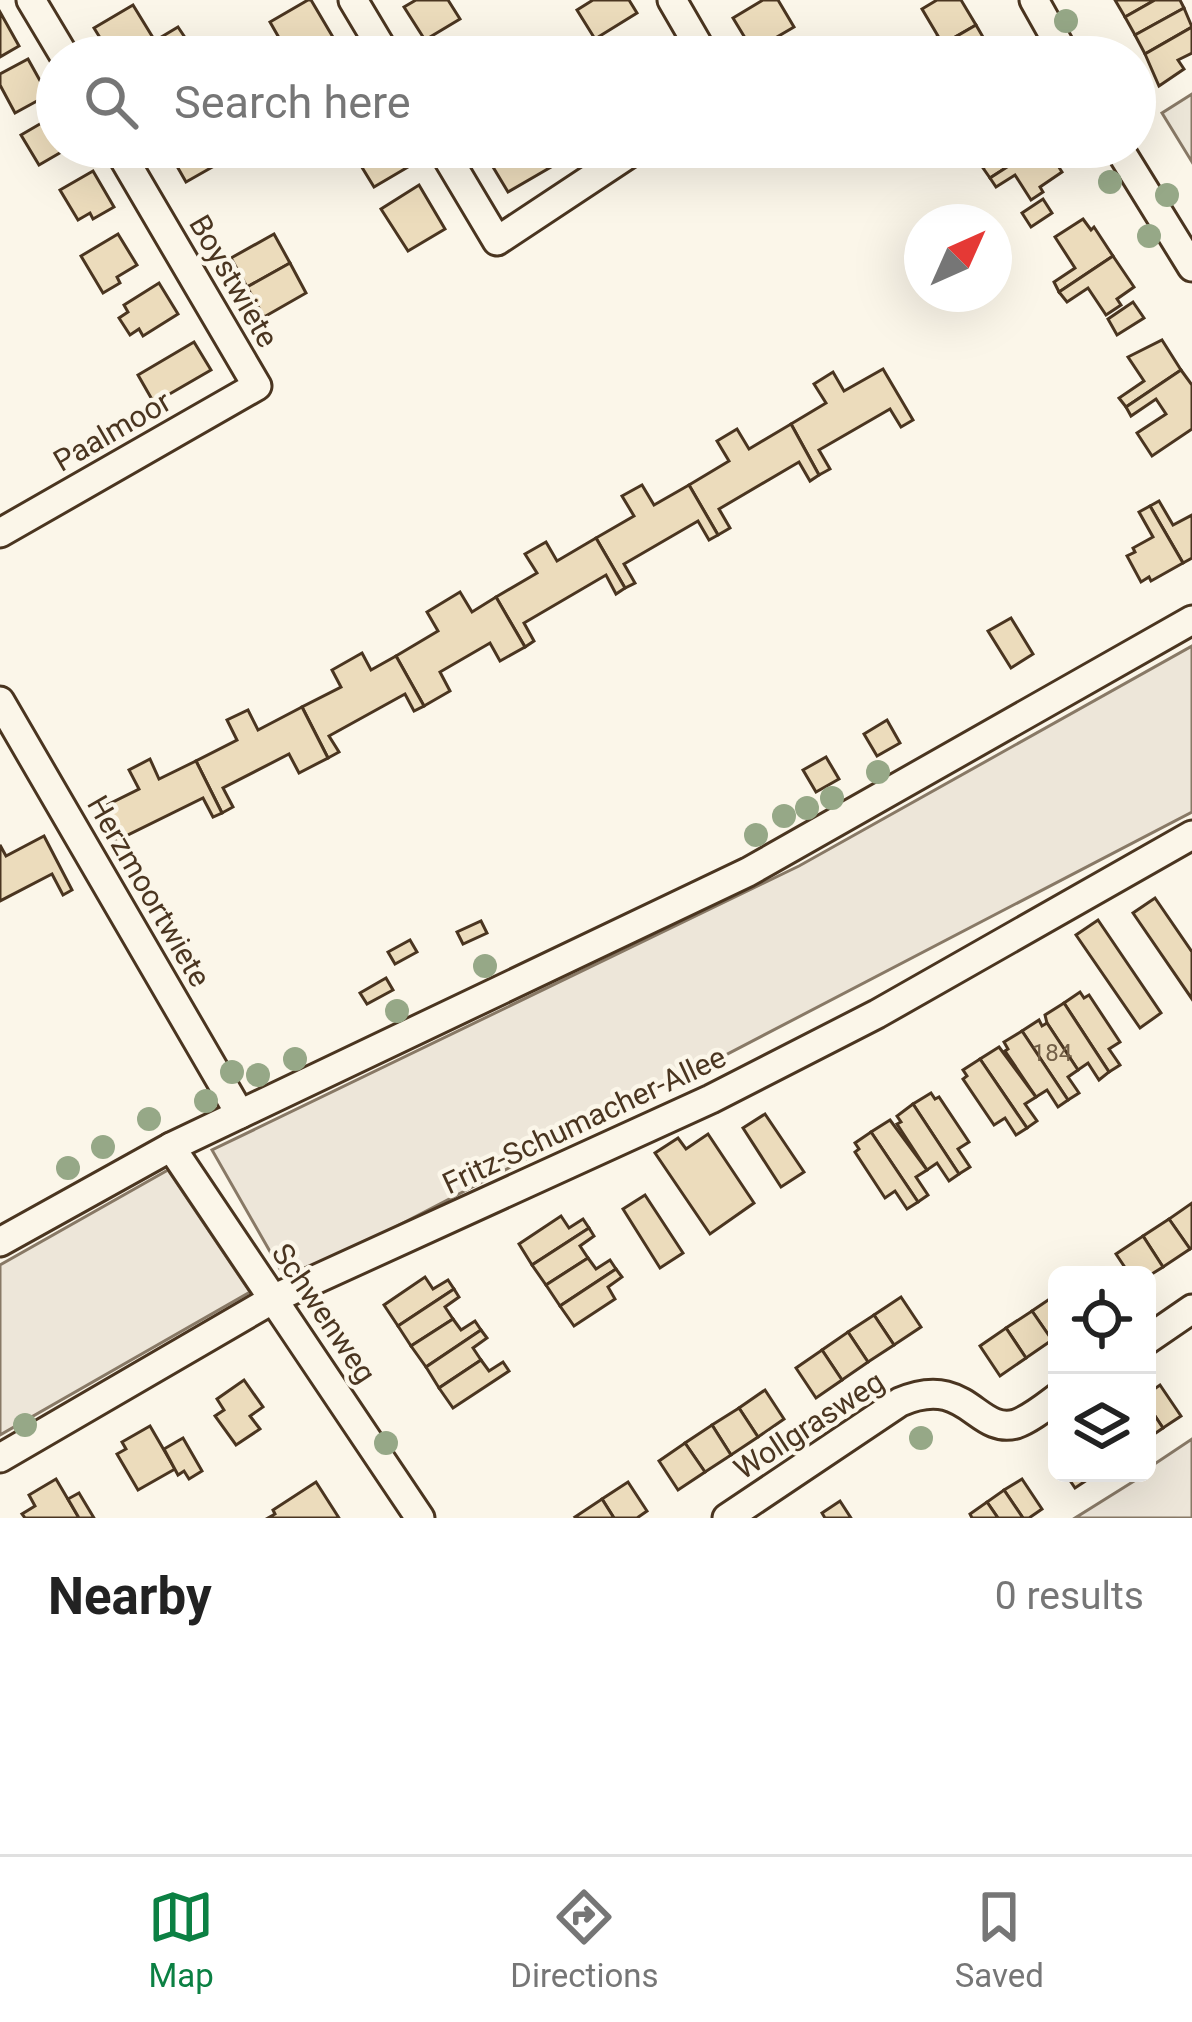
<!DOCTYPE html>
<style>
:root{--surface:#fff;--page:#f2f2f2;--text:#222;--muted:#767676;--line:#e0e0e0;--accent:#0b8043}
body{margin:0;font-family:Roboto,sans-serif;background:var(--page);color:var(--text)}
.controls{position:absolute;right:36px;bottom:36px;display:grid;overflow:hidden;border-radius:18px;box-shadow:0 12px 48px #0002}
.controls button{width:108px;height:108px;display:grid;place-items:center;padding:0;border:0;border-bottom:3px solid var(--line);background:var(--surface);color:var(--text);font:60px sans-serif}
.compass{position:absolute;left:904px;top:204px;width:108px;height:108px;border-radius:50%;background:var(--surface);box-shadow:0 12px 48px #0002;rotate:45deg}
.list{margin:0;padding:0;list-style:none}
h2{display:flex;justify-content:space-between;align-items:center;height:156px;margin:0;padding:0 48px;font-size:51px}
h2 small{font-size:39px;font-weight:400;color:var(--muted)}
.icon{flex:none;width:66px;height:66px;fill:none;stroke:currentColor;stroke-width:2;stroke-linecap:round;stroke-linejoin:round}
.map{position:relative;flex:none;width:1192px;height:1518px;overflow:hidden}
.search{position:absolute;background:var(--surface);box-shadow:0 12px 48px #0002;left:36px;right:36px;top:36px;height:132px;display:flex;align-items:center;gap:30px;box-sizing:border-box;padding:0 42px;border-radius:66px;color:var(--muted);font-size:45px}
.sheet{height:336px;background:var(--surface)}
nav{display:flex;justify-content:space-around;align-items:center;box-sizing:border-box;height:168px;border-top:3px solid var(--line);background:var(--surface);font-size:33px;color:var(--muted)}
nav a{display:grid;justify-items:center;gap:6px}
nav .on{color:var(--accent)}
.map>svg:first-child{display:block}
.green{fill:#ede6d9;stroke:#887966;stroke-width:3}
.parking{fill:#ede7d9;stroke:#887966;stroke-width:3}
.building{fill:#ecdcbc;stroke:#4a3520;stroke-width:3}
.lines{fill:none;stroke-linecap:round;stroke-linejoin:round}
.minor-casing{stroke:#4a3520;stroke-width:33}
.minor{stroke:#fbf6e9;stroke-width:27}
.tree{fill:#96a887}
.labels{text-anchor:middle;dominant-baseline:central;stroke-width:9;stroke-linejoin:round;paint-order:stroke}
.number-label{font-size:24px;fill:#725f47}
.street-label{font-size:30px;fill:#4a3520;stroke:#fbf6e9}
</style>
<div class="map">
<svg width="1192" height="1518" viewBox="0 0 1192 1518">
<rect width="100%" height="100%" fill="#fbf6e9"/>
<g class="green">
<polygon points="1192,646 1192,812 288,1283 212,1150 799,866"/>
<polygon points="168,1170 250,1292 0,1435 0,1265"/>
<polygon points="1192,1439 1192,1518 1075,1518 1147,1473 1147,1469"/>
</g>
<polygon class="parking" points="1192,94 1192,162 1162,113"/>
<g class="building">
<polygon points="308,0 311,0 337,44 315,57 290,57 270,22"/>
<polygon points="416,0 448,0 460,19 425,40 404,7"/>
<polygon points="593,0 629,0 637,13 595,39 577,10"/>
<polygon points="763,0 778,0 794,27 753,51 733,18"/>
<polygon points="937,0 961,0 976,25 920,57 916,49 938,36 922,9"/>
<polygon points="1115,0 1155,0 1125,17"/>
<polygon points="1155,0 1180,0 1184,8 1135,35 1125,17"/>
<polygon points="133,5 155,41 124,57 112,57 94,28"/>
<polygon points="1184,8 1192,27 1145,54 1135,35"/>
<polygon points="0,12 19,46 0,57"/>
<polygon points="976,25 994,56 921,57"/>
<polygon points="178,27 186,39 156,57 148,45"/>
<polygon points="1192,27 1192,53 1178,60 1184,69 1159,86 1145,54"/>
<polygon points="183,40 194,57 158,57 158,56"/>
<polygon points="647,45 653,57 626,57"/>
<polygon points="28,59 48,95 15,113 0,85 0,74"/>
<polygon points="57,114 57,147 70,147 39,165 21,135"/>
<polygon points="166,147 216,147 223,161 186,182"/>
<polygon points="360,147 397,147 408,167 374,187 352,151"/>
<polygon points="517,147 549,147 558,163 508,192 490,162"/>
<polygon points="996,147 1038,147 990,178 983,168 1002,156"/>
<polygon points="1038,147 1046,147 1062,172 1040,187 1043,192 1031,200 1015,175 996,187 990,178"/>
<polygon points="93,171 114,207 93,219 90,213 78,220 60,190"/>
<polygon points="419,185 445,229 408,251 381,209"/>
<polygon points="1043,199 1052,213 1031,227 1022,213"/>
<polygon points="1083,219 1091,230 1094,227 1113,256 1059,292 1054,282 1075,268 1055,237"/>
<polygon points="118,234 137,265 117,277 120,283 103,293 81,256"/>
<polygon points="274,234 290,263 247,287 231,258"/>
<polygon points="1113,256 1134,287 1117,299 1121,305 1106,315 1088,288 1067,302 1059,292"/>
<polygon points="290,263 306,293 264,317 247,287"/>
<polygon points="159,283 178,314 143,336 139,329 130,335 119,318 128,312 124,305"/>
<polygon points="1133,302 1144,318 1117,335 1108,319"/>
<polygon points="1162,340 1181,370 1126,407 1119,398 1144,381 1128,357"/>
<polygon points="194,342 211,370 154,403 138,375"/>
<polygon points="883,369 913,420 901,427 890,409 819,450 830,469 819,475 791,424 826,403 814,384 833,372 844,391"/>
<polygon points="1181,370 1192,385 1192,429 1152,456 1137,433 1166,414 1156,399 1131,416 1126,407"/>
<polygon points="791,424 819,475 810,481 799,462 719,509 730,528 718,535 689,485 729,461 717,441 737,429 749,449"/>
<polygon points="642,485 654,505 689,485 718,535 709,540 698,521 624,564 635,583 625,588 596,538 634,516 622,496"/>
<polygon points="1159,501 1173,525 1192,515 1192,558 1183,563 1150,506"/>
<polygon points="1150,506 1183,563 1151,581 1149,577 1141,582 1127,556 1135,552 1133,548 1153,537 1139,512"/>
<polygon points="596,538 625,588 616,594 606,575 524,623 534,641 525,647 496,597 537,573 525,554 546,542 557,561"/>
<polygon points="460,592 472,612 496,597 525,647 500,661 490,643 440,672 450,691 424,706 396,656 438,631 427,612"/>
<polygon points="1011,618 1033,654 1011,668 988,631"/>
<polygon points="362,653 371,670 396,656 424,706 414,711 405,694 329,736 339,752 328,758 302,707 341,687 332,670"/>
<polygon points="302,707 328,758 299,773 289,754 223,788 233,807 222,813 196,761 237,740 227,720 248,710 258,730"/>
<polygon points="887,720 900,743 877,756 864,734"/>
<polygon points="826,757 839,779 816,792 803,770"/>
<polygon points="150,759 159,779 196,761 222,813 213,817 203,798 126,836 137,856 126,861 99,809 139,789 129,770"/>
<polygon points="44,836 72,890 63,895 52,874 0,901 0,845 6,856"/>
<polygon points="1155,898 1192,952 1192,999 1133,913"/>
<polygon points="1098,920 1161,1013 1140,1028 1076,935"/>
<polygon points="481,921 487,933 463,944 457,932"/>
<polygon points="410,940 417,952 395,964 388,952"/>
<polygon points="386,978 393,990 367,1004 360,993"/>
<polygon points="1080,992 1084,998 1089,995 1120,1042 1109,1049 1120,1065 1109,1072 1064,1003"/>
<polygon points="1064,1003 1109,1072 1099,1080 1088,1063 1078,1070 1047,1023 1045,1015"/>
<polygon points="1039,1020 1042,1026 1047,1023 1078,1070 1068,1077 1079,1093 1068,1100 1022,1031"/>
<polygon points="1022,1031 1068,1100 1058,1107 1047,1090 1036,1097 1005,1051 1008,1049 1004,1042"/>
<polygon points="999,1047 1036,1097 1025,1104 1037,1121 1027,1128 980,1059"/>
<polygon points="980,1059 1027,1128 1016,1135 1005,1118 994,1125 963,1079 967,1076 963,1070"/>
<polygon points="931,1093 935,1099 939,1097 969,1142 958,1149 970,1167 959,1174 913,1104"/>
<polygon points="913,1104 959,1174 949,1181 937,1163 927,1170 897,1124 901,1122 897,1116"/>
<polygon points="765,1114 804,1172 781,1187 743,1128"/>
<polygon points="890,1120 927,1170 916,1177 928,1195 918,1202 871,1132"/>
<polygon points="871,1132 918,1202 907,1209 895,1191 885,1198 855,1152 859,1149 855,1143"/>
<polygon points="708,1134 754,1203 710,1234 655,1153 678,1138 686,1149"/>
<polygon points="645,1195 683,1253 660,1268 623,1209"/>
<polygon points="1192,1203 1192,1247 1190,1249 1169,1219"/>
<polygon points="561,1216 569,1228 583,1219 589,1228 532,1265 519,1244"/>
<polygon points="1169,1219 1190,1249 1163,1267 1143,1236"/>
<polygon points="589,1228 594,1236 580,1246 588,1258 546,1285 532,1265"/>
<polygon points="1143,1236 1163,1267 1147,1277 1130,1275 1116,1254"/>
<polygon points="588,1258 596,1269 610,1260 616,1269 560,1306 546,1285"/>
<polygon points="616,1269 622,1277 608,1287 615,1299 574,1326 560,1306"/>
<polygon points="425,1277 433,1289 448,1280 454,1289 398,1326 384,1305"/>
<polygon points="454,1289 459,1297 445,1307 453,1319 411,1346 398,1326"/>
<polygon points="1057,1294 1057,1337 1052,1340 1032,1311"/>
<polygon points="901,1297 921,1327 894,1345 874,1315"/>
<polygon points="1032,1311 1052,1340 1026,1358 1006,1328"/>
<polygon points="874,1315 894,1345 868,1362 848,1332"/>
<polygon points="453,1319 461,1330 475,1321 481,1330 426,1367 411,1346"/>
<polygon points="1006,1328 1026,1358 1000,1376 980,1346"/>
<polygon points="481,1330 487,1338 473,1348 481,1360 439,1388 426,1367"/>
<polygon points="848,1332 868,1362 842,1380 822,1350"/>
<polygon points="822,1350 842,1380 816,1398 796,1368"/>
<polygon points="481,1360 489,1371 503,1362 509,1371 453,1408 439,1388"/>
<polygon points="244,1380 263,1407 250,1416 260,1429 236,1445 215,1416 224,1410 217,1399"/>
<polygon points="1160,1385 1181,1416 1163,1428 1147,1404 1147,1394"/>
<polygon points="765,1390 784,1419 758,1437 739,1408"/>
<polygon points="1147,1404 1163,1428 1147,1439"/>
<polygon points="739,1408 758,1437 731,1455 712,1425"/>
<polygon points="712,1425 731,1455 705,1472 685,1443"/>
<polygon points="150,1426 175,1469 138,1490 117,1454 126,1449 122,1442"/>
<polygon points="183,1438 202,1471 189,1479 184,1471 178,1475 164,1449"/>
<polygon points="685,1443 705,1472 678,1490 659,1461"/>
<polygon points="1065,1473 1091,1473 1093,1476 1075,1488"/>
<polygon points="56,1479 79,1518 25,1518 22,1514 35,1506 29,1495"/>
<polygon points="1022,1479 1042,1509 1029,1518 1023,1518 1004,1490"/>
<polygon points="316,1482 339,1518 268,1518 275,1514 273,1510"/>
<polygon points="628,1482 647,1511 637,1518 614,1518 602,1499"/>
<polygon points="1004,1490 1023,1518 998,1518 987,1502"/>
<polygon points="79,1493 94,1518 79,1518 68,1499"/>
<polygon points="602,1499 614,1518 576,1518 575,1517"/>
<polygon points="840,1501 851,1518 825,1518 822,1513"/>
<polygon points="987,1502 998,1518 972,1518 970,1514"/>
</g>
<g class="lines">
<defs>
<g id="minor">
<polyline points="31,0 65,57"/>
<polyline points="353,0 387,57"/>
<polyline points="672,0 705,57"/>
<polyline points="1034,0 1066,57"/>
<polyline points="441,147 497,241 639,147"/>
<polyline points="1118,147 1192,267"/>
<polyline points="0,533 257,386 117,147"/>
<polyline points="0,701 240,1114"/>
<polyline points="171,1147 420,1518"/>
<polyline points="0,1242 171,1147 748,872 1192,620"/>
<polyline points="1147,1340 1192,1309"/>
<polyline points="0,1458 275,1298 711,1099 877,1014 1192,835"/>
<path d="M 727,1518 L 900,1402 C 967,1373 976,1435 1016,1424 C 1030,1419 1045,1407 1057,1398"/>
</g>
</defs>
<use href="#minor" class="minor-casing"/>
<use href="#minor" class="minor"/>
</g>
<g class="tree">
<circle cx="1066" cy="21" r="12"/>
<circle cx="1110" cy="182" r="12"/>
<circle cx="1167" cy="195" r="12"/>
<circle cx="1149" cy="236" r="12"/>
<circle cx="878" cy="772" r="12"/>
<circle cx="832" cy="798" r="12"/>
<circle cx="807" cy="808" r="12"/>
<circle cx="784" cy="816" r="12"/>
<circle cx="756" cy="835" r="12"/>
<circle cx="485" cy="966" r="12"/>
<circle cx="397" cy="1011" r="12"/>
<circle cx="295" cy="1059" r="12"/>
<circle cx="232" cy="1072" r="12"/>
<circle cx="258" cy="1075" r="12"/>
<circle cx="206" cy="1101" r="12"/>
<circle cx="149" cy="1119" r="12"/>
<circle cx="103" cy="1147" r="12"/>
<circle cx="68" cy="1168" r="12"/>
<circle cx="25" cy="1425" r="12"/>
<circle cx="921" cy="1438" r="12"/>
<circle cx="386" cy="1443" r="12"/>
</g>
<g class="labels">
<g class="number-label">
<text x="1052" y="1053">184</text>
</g>
<g class="street-label">
<text transform="translate(234 281) rotate(60)">Boystwiete</text>
<text transform="translate(112 431) rotate(-30)">Paalmoor</text>
<text transform="translate(149 891) rotate(60)">Herzmoortwiete</text>
<text transform="translate(584 1120) rotate(-25)">Fritz-Schumacher-Allee</text>
<text transform="translate(324 1313) rotate(56)">Schwenweg</text>
<text transform="translate(809 1425) rotate(-33)">Wollgrasweg</text>
</g>
</g>
</svg>
<div class="controls">
<button><svg class="icon" aria-label="locate" viewBox="0 0 24 24"><circle cx="12" cy="12" r="6"/><path d="M12 2v4M12 18v4M2 12h4M18 12h4"/></svg></button>
<button><svg class="icon" aria-label="layers" viewBox="0 0 24 24"><path d="M12 4l9 5-9 5-9-5zM3 14l9 5 9-5"/></svg></button>
</div>
<svg class="compass" viewBox="-18 -18 36 36"><path d="M0-13l5 13h-10z" fill="#e53935"/><path d="M0 13l5-13h-10z" fill="#767676"/></svg>
<div class="search"><svg class="icon" aria-label="search" viewBox="0 0 24 24"><circle cx="10" cy="10" r="6"/><path d="M15 15l6 6"/></svg>Search here</div>
</div>
<section class="sheet">
<h2>Nearby<small>0 results</small></h2>
<ul class="list">
</ul>
</section>
<nav>
<a class="on"><svg class="icon" aria-label="map" viewBox="0 0 24 24"><path d="M3 6l6-2 6 2 6-2v14l-6 2-6-2-6 2zM9 4v14M15 6v14"/></svg>Map</a>
<a><svg class="icon" aria-label="directions" viewBox="0 0 24 24"><path d="M12 3l9 9-9 9-9-9zM9 14v-3h6M13 9l2 2-2 2"/></svg>Directions</a>
<a><svg class="icon" aria-label="saved" viewBox="0 0 24 24"><path d="M7 4h10v16l-5-4-5 4z"/></svg>Saved</a>
</nav>
